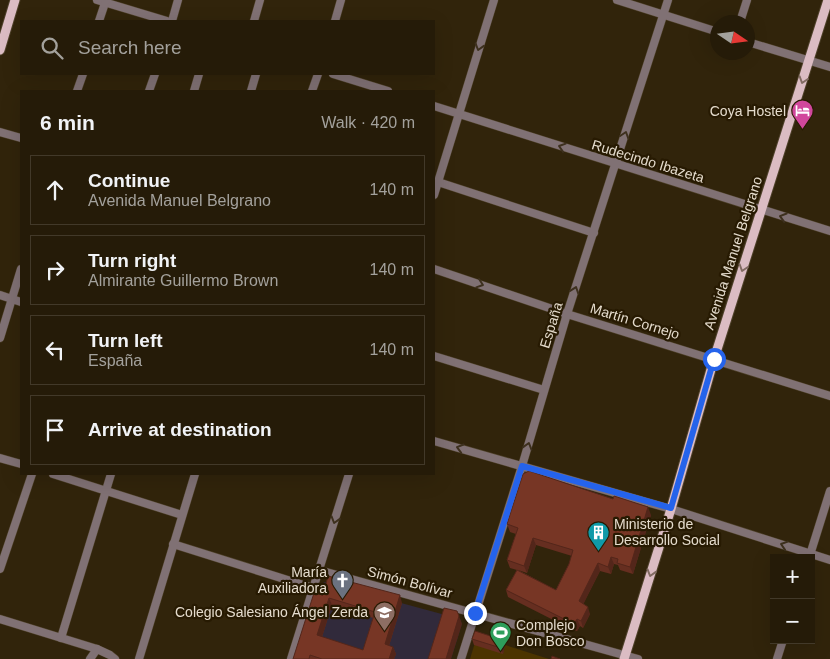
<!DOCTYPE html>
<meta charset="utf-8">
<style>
:root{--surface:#251b08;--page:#312816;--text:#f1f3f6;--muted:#a3a19c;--line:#423929}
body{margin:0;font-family:Helvetica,sans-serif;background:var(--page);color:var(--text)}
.controls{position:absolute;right:15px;bottom:15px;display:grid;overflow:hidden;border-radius:0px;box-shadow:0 5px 20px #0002}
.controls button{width:45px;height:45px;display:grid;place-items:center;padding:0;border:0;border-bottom:1px solid var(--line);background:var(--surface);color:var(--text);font:25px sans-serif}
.compass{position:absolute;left:710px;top:15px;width:45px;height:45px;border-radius:50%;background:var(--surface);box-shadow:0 5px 20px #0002;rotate:103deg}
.stop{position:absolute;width:15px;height:15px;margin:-11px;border:4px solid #2563eb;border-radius:50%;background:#fff}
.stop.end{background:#2563eb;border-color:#fff;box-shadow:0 1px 5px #0008}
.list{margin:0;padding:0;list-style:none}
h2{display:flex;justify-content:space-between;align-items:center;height:65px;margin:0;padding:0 20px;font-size:21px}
h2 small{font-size:16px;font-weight:400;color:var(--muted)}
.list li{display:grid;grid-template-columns:32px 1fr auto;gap:15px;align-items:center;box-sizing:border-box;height:70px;margin:0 10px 10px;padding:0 10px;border:1px solid var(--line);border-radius:0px}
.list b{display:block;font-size:19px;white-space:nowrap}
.list p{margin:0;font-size:16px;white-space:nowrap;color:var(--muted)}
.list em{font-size:16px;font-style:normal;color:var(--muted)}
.icon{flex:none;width:28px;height:28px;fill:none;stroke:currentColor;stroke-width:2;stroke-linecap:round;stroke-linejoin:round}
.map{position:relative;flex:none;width:830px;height:659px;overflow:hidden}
.search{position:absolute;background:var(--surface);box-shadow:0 5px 20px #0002;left:20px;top:20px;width:415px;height:55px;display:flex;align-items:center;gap:12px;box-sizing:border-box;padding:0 18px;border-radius:0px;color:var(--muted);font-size:19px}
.panel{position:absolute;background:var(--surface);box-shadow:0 5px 20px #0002;left:20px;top:90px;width:415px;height:385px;border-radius:0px}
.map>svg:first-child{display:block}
.education{fill:#312a3b}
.green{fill:#4c3400}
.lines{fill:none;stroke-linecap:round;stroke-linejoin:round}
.minor-casing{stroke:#4e412a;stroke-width:9}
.major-casing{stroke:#4e412a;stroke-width:11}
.minor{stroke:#807174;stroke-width:8}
.major{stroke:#dbbcc3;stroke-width:9}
.wall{fill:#662e20;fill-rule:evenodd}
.shaded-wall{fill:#53261a}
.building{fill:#773625;stroke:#53261a;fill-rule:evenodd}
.oneway{stroke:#3d301e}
.oneway2{stroke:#816b62}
.route{stroke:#2563eb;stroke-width:6}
.labels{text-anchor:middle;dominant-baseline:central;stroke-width:4.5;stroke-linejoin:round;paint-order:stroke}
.poi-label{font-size:14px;fill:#e5dccd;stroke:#271a02;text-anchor:end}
.street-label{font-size:14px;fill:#e5dccd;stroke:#271a02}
</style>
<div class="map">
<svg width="830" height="659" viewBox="0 0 830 659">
<rect width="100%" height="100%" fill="#31240b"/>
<polygon class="education" points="324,582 460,619 462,624 451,659 298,659 322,585"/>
<polygon class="green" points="477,636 549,659 470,659"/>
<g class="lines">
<defs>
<g id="minor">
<polyline points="97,0 167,21"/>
<polyline points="617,0 718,32"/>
<polyline points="99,21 106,0"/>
<polyline points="172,21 178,0"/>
<polyline points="254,21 260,0"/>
<polyline points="335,21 341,0"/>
<polyline points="740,22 747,0"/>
<polyline points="748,42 830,67"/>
<polyline points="333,74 388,91"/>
<polyline points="77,91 83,74"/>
<polyline points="149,91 155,74"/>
<polyline points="194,91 199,74"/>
<polyline points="251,91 256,74"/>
<polyline points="312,91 318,74"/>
<polyline points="434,106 830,231"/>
<polyline points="0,132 21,138"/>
<polyline points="438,182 594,233"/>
<polyline points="434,195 494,0"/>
<polyline points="434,269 567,314 830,396"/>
<polyline points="0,295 21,302"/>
<polyline points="0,338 21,269"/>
<polyline points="434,356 544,390"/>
<polyline points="434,441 671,509 830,560"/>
<polyline points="0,458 21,464"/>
<polyline points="53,474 182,515"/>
<polyline points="173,544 313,588"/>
<polyline points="809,558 830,491"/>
<polyline points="0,569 32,474"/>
<polyline points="319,570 638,659"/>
<polyline points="0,619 97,649 110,655 115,659"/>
<polyline points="61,638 111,474"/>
<polyline points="90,659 97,649"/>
<polyline points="139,659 195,474"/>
<polyline points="291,659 349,474"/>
<polyline points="461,659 522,466 567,314 668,0"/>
<polyline points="777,659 783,640"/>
</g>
<g id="major">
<polyline points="0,50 15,0"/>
<polyline points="624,659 671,509 714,359 828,0"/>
</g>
</defs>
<use href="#minor" class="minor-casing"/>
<use href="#major" class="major-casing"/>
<use href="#minor" class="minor"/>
<use href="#major" class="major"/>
</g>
<g class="wall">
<path d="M 651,515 L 633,574 L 620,570 L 618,565 L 614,564 L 611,574 L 600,571 L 583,604 L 590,614 L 583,628 L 580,626 L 577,631 L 573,630 L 508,597 L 506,590 L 517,570 L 510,568 L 507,560 L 516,534 L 510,532 L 507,524 ZM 536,545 L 572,556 L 569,564 L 556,590 L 518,570 L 527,573 Z"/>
<path d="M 324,591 L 402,603 L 389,646 L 393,647 L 396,654 L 394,659 L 293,659 L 319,594 ZM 332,605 L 373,618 L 363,650 L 322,637 Z"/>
<polygon points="472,639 503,640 505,645 503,654 474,645"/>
</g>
<g class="shaded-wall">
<polygon points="648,507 651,515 633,574 630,567"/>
<polygon points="533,538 536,545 527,573 524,566"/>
<polygon points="611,557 614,564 611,574 608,567"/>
<polygon points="598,563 600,571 581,609 579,601"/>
<polygon points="400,595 402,603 387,652 385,644"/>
<polygon points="329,598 332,605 320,643 317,635"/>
<polygon points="588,607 590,614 583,628 581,621"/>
<polygon points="459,616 462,624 451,659 446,659"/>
<polygon points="577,619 580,626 577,631 574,624"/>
<polygon points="503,640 505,645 503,654 501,648"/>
<polygon points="393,647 396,654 394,659 389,659"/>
</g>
<g class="building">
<polygon points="529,471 613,499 614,496 648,507 630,567 617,563 618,559 611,557 608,567 598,563 579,601 588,607 581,621 577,619 574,624 506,590 517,570 556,590 569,564 573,550 533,538 524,566 507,560 518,528 507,524 523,474"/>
<path d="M 328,576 L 400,595 L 385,644 L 393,647 L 389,659 L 322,659 L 310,655 L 309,659 L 293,659 L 314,593 L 323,595 L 319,594 L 320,590 L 324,591 ZM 329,598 L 375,612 L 363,650 L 317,635 Z"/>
<polygon points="444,608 457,611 459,616 446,659 428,659"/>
<polygon points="475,631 503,640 501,648 472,639"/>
<polygon points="552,656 560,659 551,659"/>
</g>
<defs><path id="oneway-chevron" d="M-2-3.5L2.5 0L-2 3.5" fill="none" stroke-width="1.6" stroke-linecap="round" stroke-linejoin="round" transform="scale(1.25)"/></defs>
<g class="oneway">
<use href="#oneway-chevron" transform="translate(479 47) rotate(107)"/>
<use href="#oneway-chevron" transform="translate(625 135) rotate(-72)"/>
<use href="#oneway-chevron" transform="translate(562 147) rotate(-162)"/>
<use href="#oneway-chevron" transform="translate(783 217) rotate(-163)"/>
<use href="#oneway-chevron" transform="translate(480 284) rotate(19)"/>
<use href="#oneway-chevron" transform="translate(575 290) rotate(-71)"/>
<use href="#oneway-chevron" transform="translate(528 446) rotate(-73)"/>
<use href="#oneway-chevron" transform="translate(460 448) rotate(-164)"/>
<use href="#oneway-chevron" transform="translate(335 520) rotate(107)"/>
<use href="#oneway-chevron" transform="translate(784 545) rotate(-162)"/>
</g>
<g class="oneway2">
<use href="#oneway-chevron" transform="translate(803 80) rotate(108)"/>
<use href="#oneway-chevron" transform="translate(743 268) rotate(108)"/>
<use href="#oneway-chevron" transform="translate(651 573) rotate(107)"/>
</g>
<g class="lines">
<polyline class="route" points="475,613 522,466 671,508 714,359"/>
</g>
<defs>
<symbol id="hotel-pin" viewBox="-11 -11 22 30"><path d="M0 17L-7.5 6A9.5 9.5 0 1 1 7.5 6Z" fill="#d1479c" stroke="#271a02"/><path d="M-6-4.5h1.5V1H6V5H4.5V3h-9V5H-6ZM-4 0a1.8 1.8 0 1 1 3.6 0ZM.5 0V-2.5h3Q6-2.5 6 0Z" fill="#fff"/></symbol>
<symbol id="building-pin" viewBox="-11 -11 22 30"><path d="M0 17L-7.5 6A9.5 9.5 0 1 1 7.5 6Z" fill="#0f9aa8" stroke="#271a02"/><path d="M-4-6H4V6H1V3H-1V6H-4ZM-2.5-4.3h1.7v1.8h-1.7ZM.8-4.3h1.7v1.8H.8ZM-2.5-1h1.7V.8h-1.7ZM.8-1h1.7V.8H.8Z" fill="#fff"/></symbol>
<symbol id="church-pin" viewBox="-11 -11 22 30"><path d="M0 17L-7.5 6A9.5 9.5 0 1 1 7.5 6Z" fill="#6b7280" stroke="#271a02"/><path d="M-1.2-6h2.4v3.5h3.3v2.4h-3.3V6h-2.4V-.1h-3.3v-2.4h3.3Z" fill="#fff"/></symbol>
<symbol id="school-pin" viewBox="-11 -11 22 30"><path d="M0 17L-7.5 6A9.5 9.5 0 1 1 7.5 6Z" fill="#8d6e63" stroke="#271a02"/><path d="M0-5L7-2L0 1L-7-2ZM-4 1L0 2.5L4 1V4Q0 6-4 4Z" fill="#fff"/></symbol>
<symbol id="stadium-pin" viewBox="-11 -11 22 30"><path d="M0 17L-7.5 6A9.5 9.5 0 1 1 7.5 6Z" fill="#2e9e5b" stroke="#271a02"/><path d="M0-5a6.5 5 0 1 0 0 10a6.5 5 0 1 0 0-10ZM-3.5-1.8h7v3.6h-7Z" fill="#fff"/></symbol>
</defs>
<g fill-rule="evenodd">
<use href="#hotel-pin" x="790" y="98" width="25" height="34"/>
<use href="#building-pin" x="586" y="520" width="25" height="34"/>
<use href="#church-pin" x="330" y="568" width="25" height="34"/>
<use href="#school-pin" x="372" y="600" width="25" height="34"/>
<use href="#stadium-pin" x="488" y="620" width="25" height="34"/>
</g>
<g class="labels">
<g class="poi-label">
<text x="786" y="111">Coya Hostel</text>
<text x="614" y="524" text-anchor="start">Ministerio de<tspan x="614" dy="16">Desarrollo Social</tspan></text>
<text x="327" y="572">María<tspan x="327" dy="16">Auxiliadora</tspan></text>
<text x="368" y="612">Colegio Salesiano Ángel Zerda</text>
<text x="516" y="625" text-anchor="start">Complejo<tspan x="516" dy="16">Don Bosco</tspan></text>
</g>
<g class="street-label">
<text transform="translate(648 161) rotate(17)">Rudecindo Ibazeta</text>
<text transform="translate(733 253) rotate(-72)">Avenida Manuel Belgrano</text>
<text transform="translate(635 321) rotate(17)">Martín Cornejo</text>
<text transform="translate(551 325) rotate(-73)">España</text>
<text transform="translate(410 582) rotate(15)">Simón Bolívar</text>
</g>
</g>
</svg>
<div class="controls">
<button>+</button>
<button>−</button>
</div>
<svg class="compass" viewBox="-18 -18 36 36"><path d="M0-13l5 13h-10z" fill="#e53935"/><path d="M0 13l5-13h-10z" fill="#a3a19c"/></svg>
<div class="stop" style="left:714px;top:359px"></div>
<div class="stop end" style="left:475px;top:613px"></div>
<div class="search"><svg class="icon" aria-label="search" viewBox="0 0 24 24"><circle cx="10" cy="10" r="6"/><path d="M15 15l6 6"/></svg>Search here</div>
<section class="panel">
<h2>6 min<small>Walk · 420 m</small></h2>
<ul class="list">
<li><svg class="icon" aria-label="ahead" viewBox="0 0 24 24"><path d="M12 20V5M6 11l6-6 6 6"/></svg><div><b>Continue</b><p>Avenida Manuel Belgrano</p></div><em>140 m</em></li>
<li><svg class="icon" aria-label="right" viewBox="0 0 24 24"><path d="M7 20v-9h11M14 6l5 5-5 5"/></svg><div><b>Turn right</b><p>Almirante Guillermo Brown</p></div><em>140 m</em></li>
<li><svg class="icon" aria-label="left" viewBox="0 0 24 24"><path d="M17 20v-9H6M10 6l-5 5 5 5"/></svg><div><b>Turn left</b><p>España</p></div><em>140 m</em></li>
<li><svg class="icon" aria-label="arrive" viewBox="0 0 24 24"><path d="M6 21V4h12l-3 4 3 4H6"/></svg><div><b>Arrive at destination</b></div></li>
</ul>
</section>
</div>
